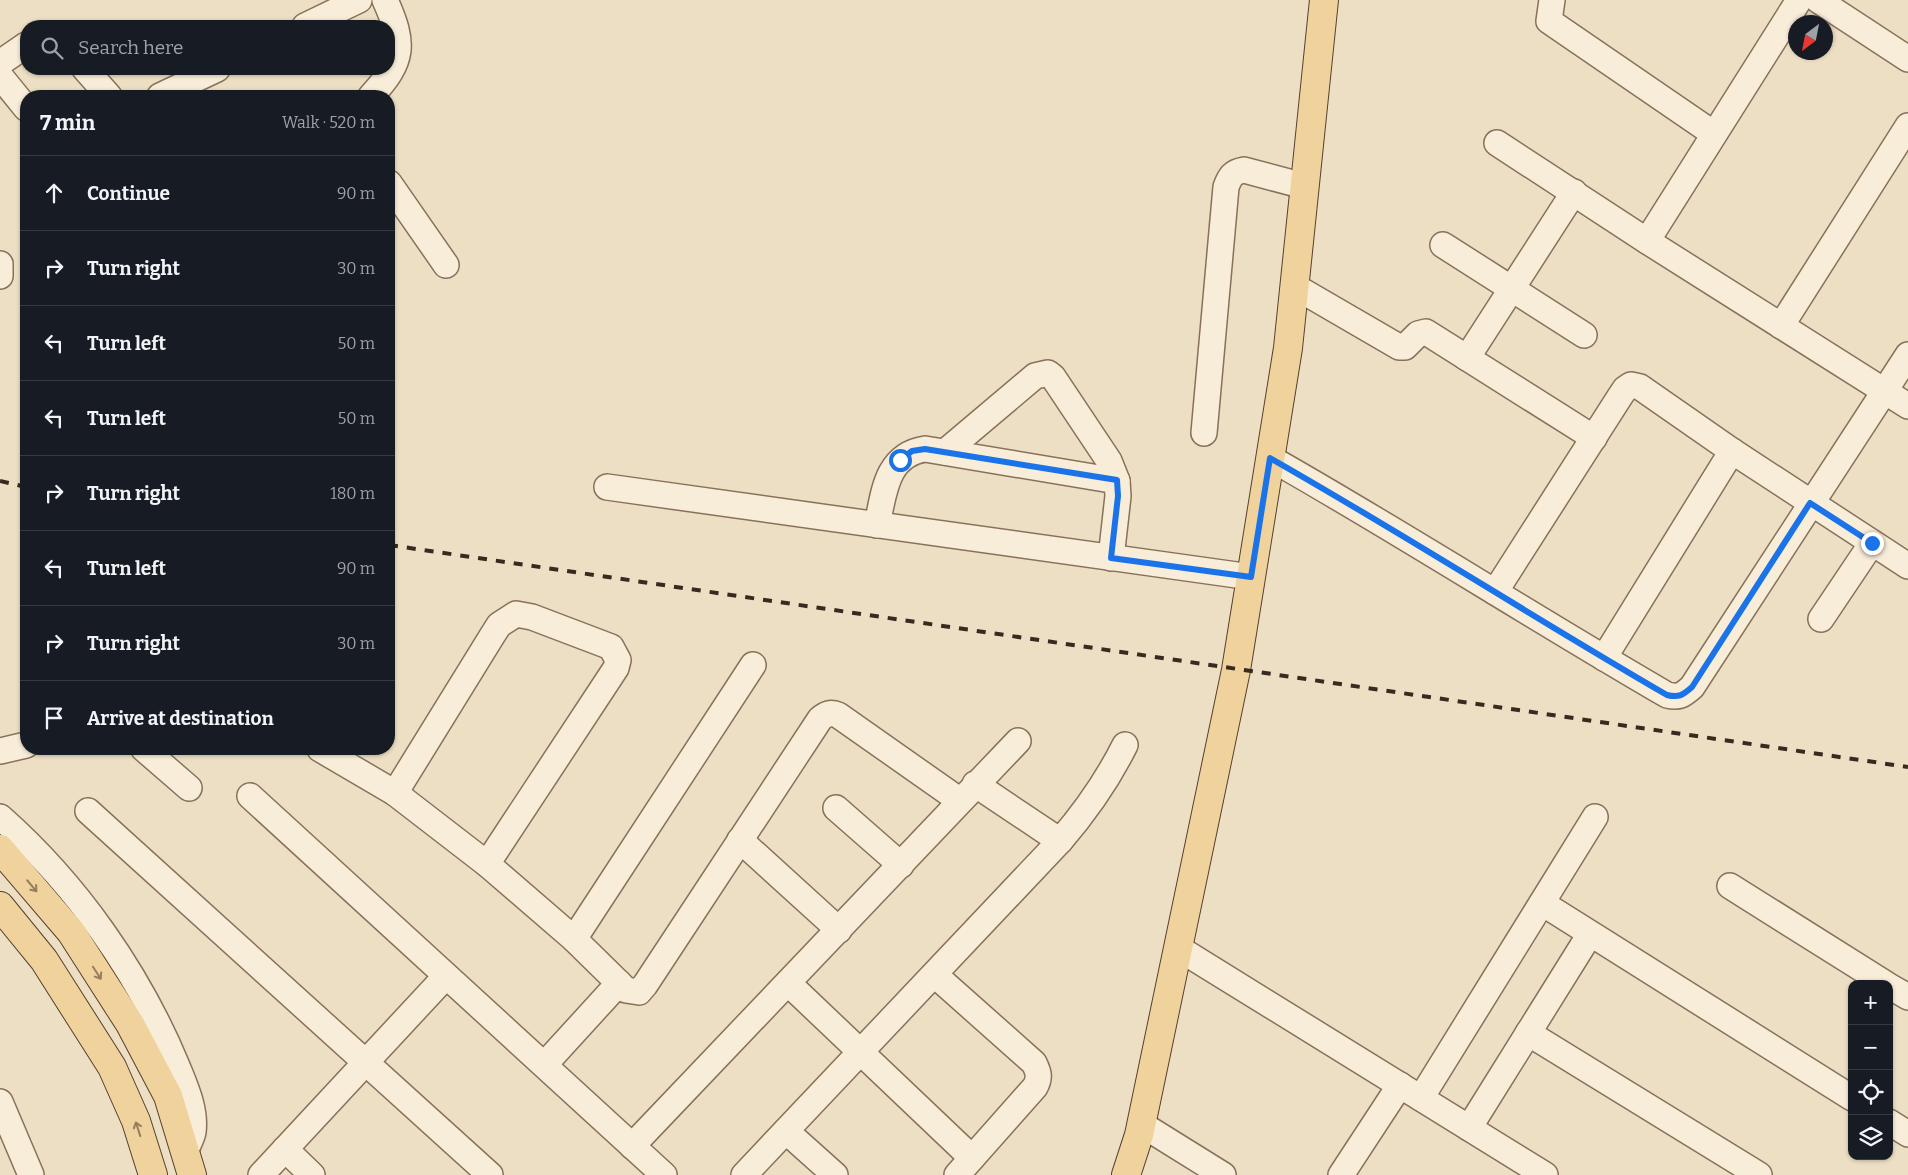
<!DOCTYPE html>
<meta charset="utf-8">
<style>
:root{--surface:#171b24;--page:#242831;--text:#f1f3f6;--muted:#9ea1a6;--line:#363941}
body{margin:0;font-family:Bitter,serif;background:var(--page);color:var(--text)}
.controls{position:absolute;right:15px;bottom:15px;display:grid;overflow:hidden;border-radius:10px;box-shadow:0 1px 4px #0004}
.controls button{width:45px;height:45px;display:grid;place-items:center;padding:0;border:0;border-bottom:1px solid var(--line);background:var(--surface);color:var(--text);font:25px sans-serif}
.compass{position:absolute;left:1788px;top:15px;width:45px;height:45px;border-radius:50%;background:var(--surface);box-shadow:0 1px 4px #0004;rotate:212deg}
.stop{position:absolute;width:15px;height:15px;margin:-11px;border:4px solid #1a73e8;border-radius:50%;background:#fff}
.stop.end{background:#1a73e8;border-color:#fff;box-shadow:0 1px 5px #0008}
.list{margin:0;padding:0;list-style:none}
h2{display:flex;justify-content:space-between;align-items:center;height:65px;margin:0;padding:0 20px;font-size:21px}
h2 small{font-size:16px;font-weight:400;color:var(--muted)}
.list li{display:grid;grid-template-columns:32px 1fr auto;gap:15px;align-items:center;box-sizing:border-box;height:75px;padding:0 20px;border-top:1px solid var(--line)}
.list b{display:block;font-size:19px;white-space:nowrap}
.list em{font-size:16px;font-style:normal;color:var(--muted)}
.icon{flex:none;width:28px;height:28px;fill:none;stroke:currentColor;stroke-width:2;stroke-linecap:round;stroke-linejoin:round}
.map{position:relative;flex:none;width:1908px;height:1175px;overflow:hidden}
.search{position:absolute;background:var(--surface);box-shadow:0 1px 4px #0004;left:20px;top:20px;width:375px;height:55px;display:flex;align-items:center;gap:12px;box-sizing:border-box;padding:0 18px;border-radius:20px;color:var(--muted);font-size:19px}
.panel{position:absolute;background:var(--surface);box-shadow:0 1px 4px #0004;left:20px;top:90px;width:375px;height:665px;border-radius:20px}
.map>svg:first-child{display:block}
.lines{fill:none;stroke-linecap:round;stroke-linejoin:round}
.minor-casing{stroke:#88715b;stroke-width:28}
.major-casing{stroke:#563f2f;stroke-width:30}
.minor{stroke:#f8edd8;stroke-width:25}
.major{stroke:#f0d29d;stroke-width:28}
.rail{stroke:#382a1f;stroke-width:4;stroke-dasharray:9 9;stroke-linecap:butt}
.oneway{stroke:#947e5e}
.route{stroke:#1a73e8;stroke-width:6}
</style>
<div class="map">
<svg width="1908" height="1175" viewBox="0 0 1908 1175">
<rect width="100%" height="100%" fill="#eddfc4"/>
<g class="lines">
<defs>
<g id="minor">
<polyline points="1552,0 1549,21 1714,134"/>
<polyline points="1818,0 1908,59"/>
<polyline points="305,26 359,0"/>
<polyline points="0,63 26,45"/>
<polyline points="85,69 109,96"/>
<polyline points="0,76 26,108"/>
<polyline points="160,96 217,69"/>
<path d="M 371,96 C 404,61 405,44 385,0"/>
<polyline points="1497,143 1647,241 1908,406"/>
<polyline points="389,183 446,265"/>
<polyline points="1647,241 1799,0"/>
<polyline points="1443,245 1584,335"/>
<polyline points="0,264 0,276"/>
<polyline points="1294,286 1399,347 1405,347 1418,334 1426,332 1594,438"/>
<polyline points="1781,326 1908,126"/>
<polyline points="1467,358 1574,192"/>
<path d="M 1204,433 L 1226,187 C 1230,176 1233,172 1244,170 L 1304,186"/>
<polyline points="945,452 1035,376 1048,373 1053,377 1109,461 1117,481"/>
<path d="M 1270,458 C 1404,534 1534,618 1667,695 C 1679,698 1683,695 1692,687 L 1908,355"/>
<polyline points="607,487 1251,577"/>
<path d="M 877,525 C 884,493 886,455 925,449 L 1117,481 L 1118,496 L 1111,558"/>
<polyline points="1495,592 1619,398 1625,389 1631,385 1640,387 1732,451 1908,566"/>
<polyline points="1821,619 1872,543"/>
<polyline points="1604,658 1732,451"/>
<polyline points="144,749 189,788"/>
<path d="M 320,749 L 395,793 L 487,864 L 574,939 L 626,990 L 639,992 L 645,985 L 820,719 C 826,714 830,712 838,715 L 959,800"/>
<polyline points="0,751 26,745"/>
<polyline points="975,784 1060,841"/>
<polyline points="395,793 492,636 499,625 516,614 532,617 611,647 618,660 616,668 487,864"/>
<polyline points="250,796 664,1175"/>
<polyline points="836,808 901,865"/>
<polyline points="88,811 490,1175"/>
<path d="M 0,817 C 76,884 138,972 177,1066 C 185,1086 196,1109 193,1132 C 192,1138 187,1146 185,1153"/>
<polyline points="740,840 839,930"/>
<polyline points="1730,886 1886,984"/>
<polyline points="1542,903 1852,1098"/>
<polyline points="574,939 753,665"/>
<polyline points="1178,948 1545,1175"/>
<path d="M 935,975 L 1034,1063 C 1039,1073 1040,1078 1035,1087 L 957,1175"/>
<polyline points="788,983 972,1158"/>
<polyline points="1889,986 1908,997"/>
<polyline points="1528,1033 1759,1175"/>
<polyline points="545,1064 619,983"/>
<polyline points="1421,1098 1595,817"/>
<polyline points="0,1102 31,1175"/>
<polyline points="1889,1122 1908,1134"/>
<polyline points="1141,1124 1223,1175"/>
<polyline points="1469,1128 1590,934"/>
<polyline points="787,1132 835,1175"/>
<polyline points="632,1146 1018,741"/>
<polyline points="285,1149 312,1175"/>
<polyline points="261,1175 446,976"/>
<path d="M 744,1175 L 1060,841 C 1086,811 1107,781 1125,745"/>
<polyline points="1341,1175 1400,1085"/>
</g>
<g id="major">
<polyline points="0,849 71,932 130,1024 168,1096 192,1175"/>
<polyline points="0,906 44,960 112,1067 136,1121 153,1175"/>
<polyline points="1126,1175 1139,1135 1236,670 1288,348 1324,0"/>
</g>
</defs>
<use href="#minor" class="minor-casing"/>
<use href="#major" class="major-casing"/>
<use href="#minor" class="minor"/>
<use href="#major" class="major"/>
<g class="rail">
<polyline points="0,481 26,487"/>
<polyline points="389,545 1908,767"/>
</g>
</g>
<defs><path id="oneway-shaft" d="M-6 0H5M1.5-3L5.5 0L1.5 3" fill="none" stroke-width="1.6" stroke-linecap="round" stroke-linejoin="round" transform="scale(1.25)"/></defs>
<g class="oneway">
<use href="#oneway-shaft" transform="translate(32 886) rotate(50)"/>
<use href="#oneway-shaft" transform="translate(97 973) rotate(57)"/>
<use href="#oneway-shaft" transform="translate(138 1129) rotate(-108)"/>
</g>
<g class="lines">
<path class="route" d="M 900,460 L 912,451 L 925,449 L 1117,480 L 1118,496 L 1111,558 L 1251,577 L 1270,458 C 1404,534 1534,618 1667,695 C 1679,698 1683,695 1692,687 L 1810,503 L 1872,543"/>
</g>
</svg>
<div class="controls">
<button>+</button>
<button>−</button>
<button><svg class="icon" aria-label="locate" viewBox="0 0 24 24"><circle cx="12" cy="12" r="6"/><path d="M12 2v4M12 18v4M2 12h4M18 12h4"/></svg></button>
<button><svg class="icon" aria-label="layers" viewBox="0 0 24 24"><path d="M12 4l9 5-9 5-9-5zM3 14l9 5 9-5"/></svg></button>
</div>
<svg class="compass" viewBox="-18 -18 36 36"><path d="M0-13l5 13h-10z" fill="#e53935"/><path d="M0 13l5-13h-10z" fill="#9ea1a6"/></svg>
<div class="stop" style="left:900px;top:460px"></div>
<div class="stop end" style="left:1872px;top:543px"></div>
<div class="search"><svg class="icon" aria-label="search" viewBox="0 0 24 24"><circle cx="10" cy="10" r="6"/><path d="M15 15l6 6"/></svg>Search here</div>
<section class="panel">
<h2>7 min<small>Walk · 520 m</small></h2>
<ul class="list">
<li><svg class="icon" aria-label="ahead" viewBox="0 0 24 24"><path d="M12 20V5M6 11l6-6 6 6"/></svg><div><b>Continue</b></div><em>90 m</em></li>
<li><svg class="icon" aria-label="right" viewBox="0 0 24 24"><path d="M7 20v-9h11M14 6l5 5-5 5"/></svg><div><b>Turn right</b></div><em>30 m</em></li>
<li><svg class="icon" aria-label="left" viewBox="0 0 24 24"><path d="M17 20v-9H6M10 6l-5 5 5 5"/></svg><div><b>Turn left</b></div><em>50 m</em></li>
<li><svg class="icon" aria-label="left" viewBox="0 0 24 24"><path d="M17 20v-9H6M10 6l-5 5 5 5"/></svg><div><b>Turn left</b></div><em>50 m</em></li>
<li><svg class="icon" aria-label="right" viewBox="0 0 24 24"><path d="M7 20v-9h11M14 6l5 5-5 5"/></svg><div><b>Turn right</b></div><em>180 m</em></li>
<li><svg class="icon" aria-label="left" viewBox="0 0 24 24"><path d="M17 20v-9H6M10 6l-5 5 5 5"/></svg><div><b>Turn left</b></div><em>90 m</em></li>
<li><svg class="icon" aria-label="right" viewBox="0 0 24 24"><path d="M7 20v-9h11M14 6l5 5-5 5"/></svg><div><b>Turn right</b></div><em>30 m</em></li>
<li><svg class="icon" aria-label="arrive" viewBox="0 0 24 24"><path d="M6 21V4h12l-3 4 3 4H6"/></svg><div><b>Arrive at destination</b></div></li>
</ul>
</section>
</div>
